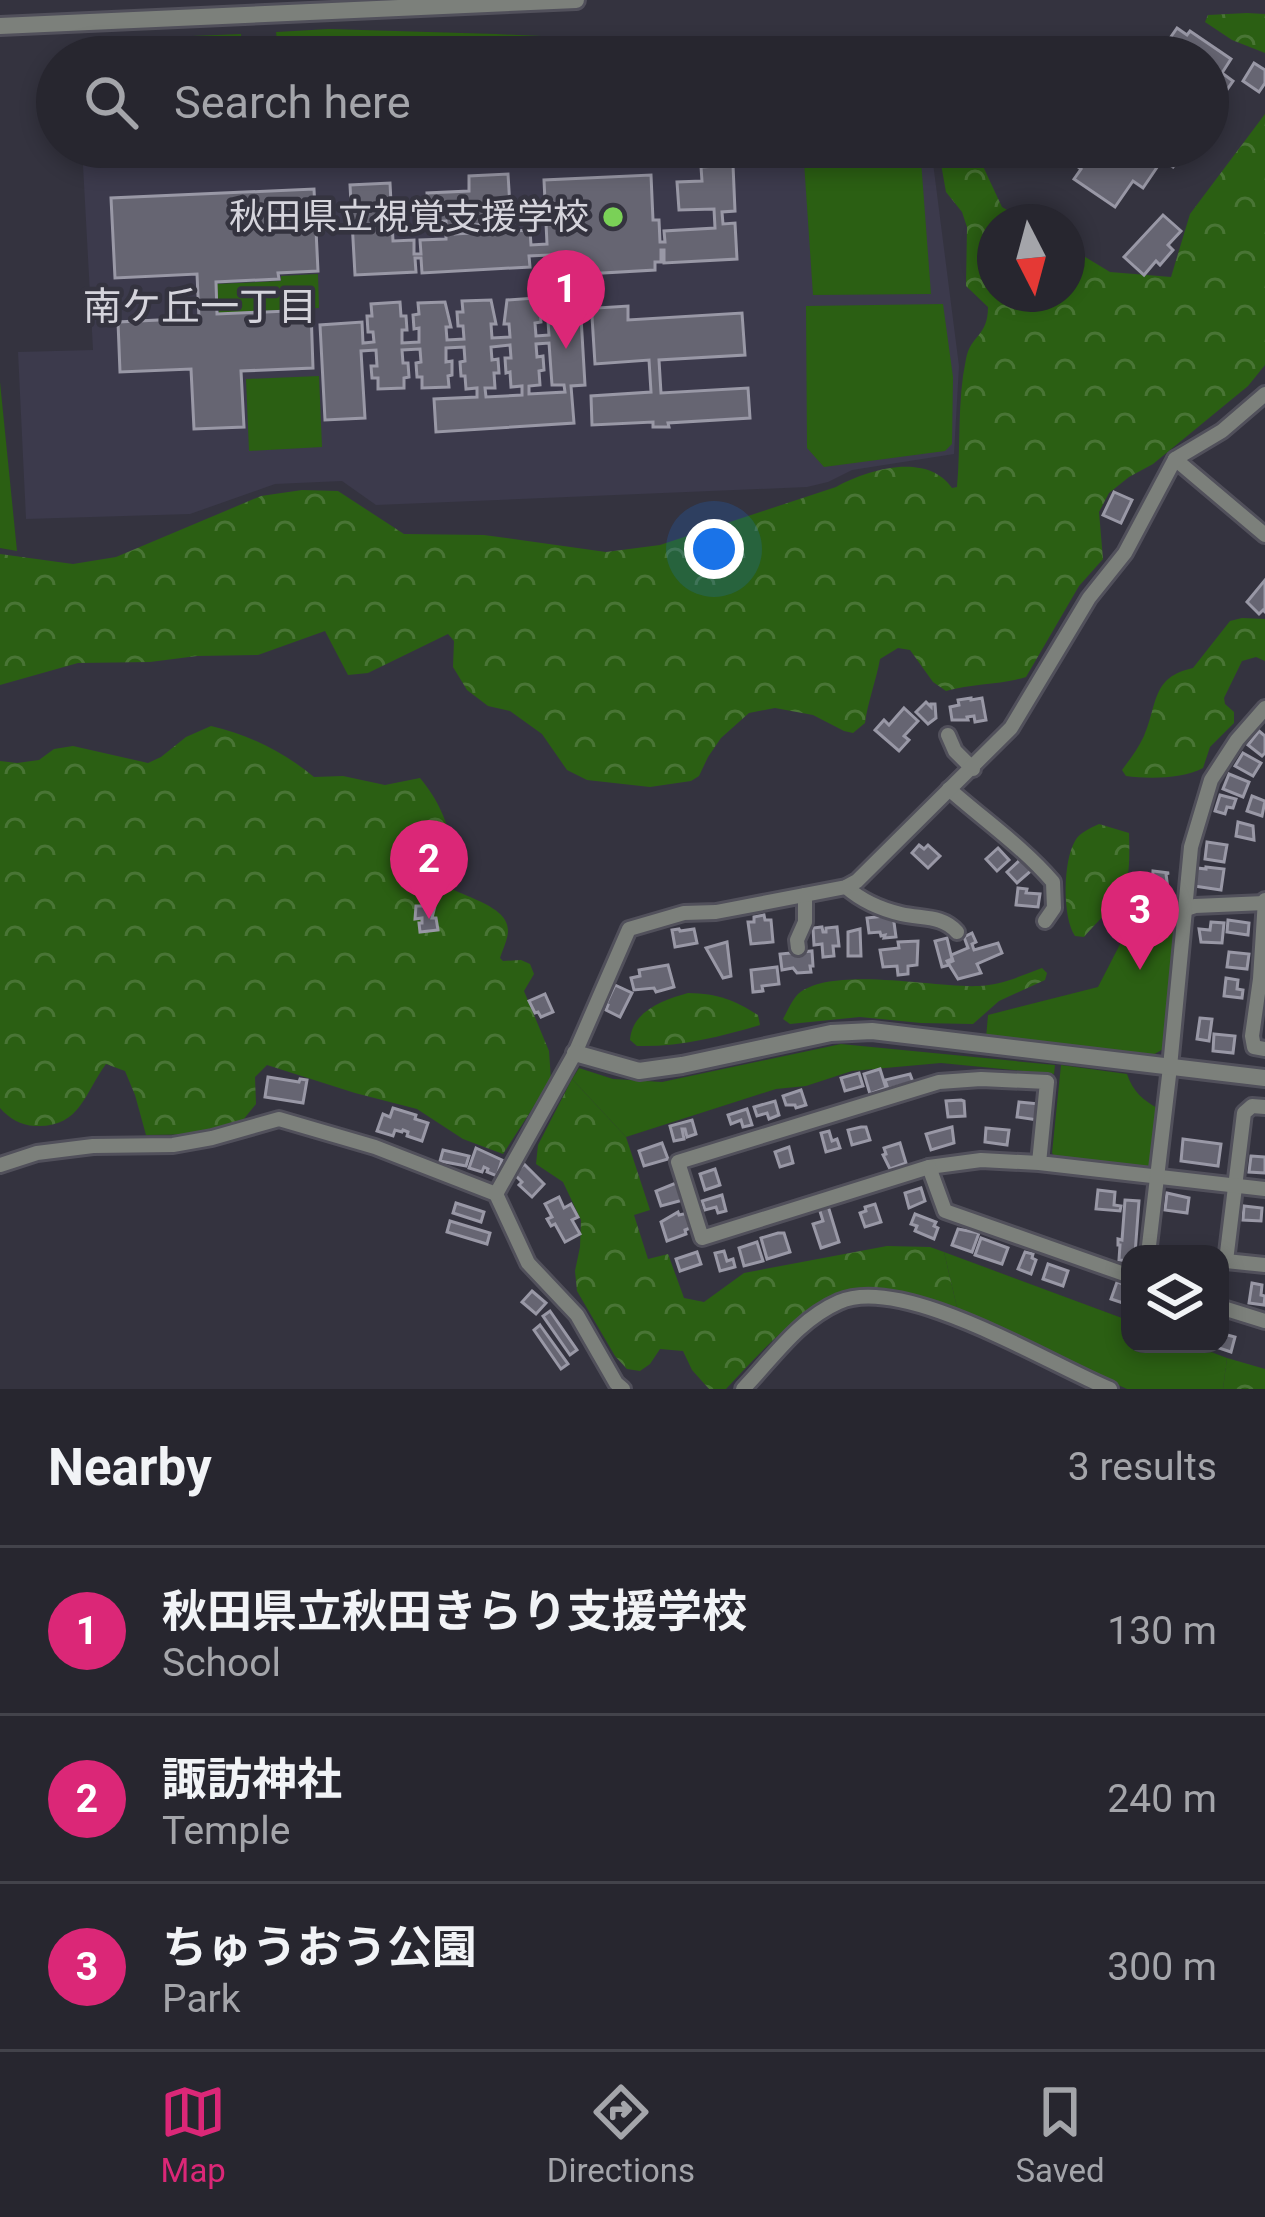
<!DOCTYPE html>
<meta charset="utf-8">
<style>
:root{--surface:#27262f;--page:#33323b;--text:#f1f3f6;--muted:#a4a5aa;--line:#43434b;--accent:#db2777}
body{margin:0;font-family:Roboto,"Noto Sans JP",sans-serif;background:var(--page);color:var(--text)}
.controls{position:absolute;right:36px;bottom:36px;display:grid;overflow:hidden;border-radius:24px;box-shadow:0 6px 18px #0003}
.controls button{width:108px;height:108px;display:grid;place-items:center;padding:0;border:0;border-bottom:3px solid var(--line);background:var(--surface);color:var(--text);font:60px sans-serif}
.compass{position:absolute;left:977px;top:204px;width:108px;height:108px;border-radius:50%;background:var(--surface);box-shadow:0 6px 18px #0003;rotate:174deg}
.you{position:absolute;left:714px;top:549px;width:42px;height:42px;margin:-30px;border:9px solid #fff;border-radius:50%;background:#1a73e8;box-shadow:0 0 0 18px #1a73e833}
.badge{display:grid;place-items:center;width:78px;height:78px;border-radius:50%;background:var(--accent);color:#fff;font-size:39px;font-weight:700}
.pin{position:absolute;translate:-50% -99px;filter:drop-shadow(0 3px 6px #0008)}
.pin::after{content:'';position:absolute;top:63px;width:42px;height:36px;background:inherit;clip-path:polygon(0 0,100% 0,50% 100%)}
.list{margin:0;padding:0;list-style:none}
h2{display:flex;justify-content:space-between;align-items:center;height:156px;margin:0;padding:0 48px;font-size:51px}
h2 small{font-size:39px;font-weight:400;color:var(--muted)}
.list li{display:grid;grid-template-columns:78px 1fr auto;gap:36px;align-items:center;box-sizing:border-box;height:168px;padding:0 48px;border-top:3px solid var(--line)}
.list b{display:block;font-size:45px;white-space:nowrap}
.list p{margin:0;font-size:39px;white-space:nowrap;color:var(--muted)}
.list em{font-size:39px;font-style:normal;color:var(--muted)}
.icon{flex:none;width:66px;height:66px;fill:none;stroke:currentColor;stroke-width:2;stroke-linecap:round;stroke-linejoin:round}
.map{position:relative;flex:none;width:1265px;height:1389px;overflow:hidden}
.search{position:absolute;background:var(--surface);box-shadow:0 6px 18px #0003;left:36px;right:36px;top:36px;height:132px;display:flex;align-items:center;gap:30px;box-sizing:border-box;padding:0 42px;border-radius:66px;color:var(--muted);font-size:45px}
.sheet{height:660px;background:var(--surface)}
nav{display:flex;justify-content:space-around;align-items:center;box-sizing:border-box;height:168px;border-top:3px solid var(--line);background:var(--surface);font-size:33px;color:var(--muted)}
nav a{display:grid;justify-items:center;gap:6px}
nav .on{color:var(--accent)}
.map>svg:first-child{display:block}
.built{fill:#3c3a4c}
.green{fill:#2b5f13}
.forest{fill:url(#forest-crowns)}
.building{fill:#666572;stroke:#9998a6;stroke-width:3;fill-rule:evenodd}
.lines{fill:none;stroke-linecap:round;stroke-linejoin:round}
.minor-casing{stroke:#51505b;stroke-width:20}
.tertiary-casing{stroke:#51505b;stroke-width:22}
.minor{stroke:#7c807b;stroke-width:14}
.tertiary{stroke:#7c807b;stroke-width:16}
.poi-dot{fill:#7ad157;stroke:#34333f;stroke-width:4.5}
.labels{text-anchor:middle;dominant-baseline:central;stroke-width:9;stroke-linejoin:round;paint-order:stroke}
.poi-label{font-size:36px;fill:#d5d4dc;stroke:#34333f;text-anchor:end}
.neighbourhood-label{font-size:39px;fill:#d5d4dc;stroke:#34333f}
</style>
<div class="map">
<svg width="1265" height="1389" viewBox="0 0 1265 1389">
<defs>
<pattern id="forest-crowns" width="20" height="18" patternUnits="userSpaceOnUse" patternTransform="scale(3)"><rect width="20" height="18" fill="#2b5f13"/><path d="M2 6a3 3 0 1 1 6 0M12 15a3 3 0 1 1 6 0" fill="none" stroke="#497535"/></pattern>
</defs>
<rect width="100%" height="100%" fill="#34333f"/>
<polygon class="built" points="82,147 931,147 959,366 954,454 852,470 828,482 807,487 376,505 342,481 275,484 190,514 26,519 18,352 93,350"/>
<g class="green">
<polygon points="329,29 496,34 787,47 787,57 279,57 276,32"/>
<polygon points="241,34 243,57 96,57 95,40"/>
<polygon points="803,147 920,147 931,294 813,295"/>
<polygon points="318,274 319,308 219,313 217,284 281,281 281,276"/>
<polygon points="943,304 953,377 952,444 945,451 824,467 807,448 806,306"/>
<polygon points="319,376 322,447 249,451 246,379"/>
<polygon points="0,382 17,551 0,548"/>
<polygon points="1134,917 1178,922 1167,1047 1151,1056 986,1038 988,1015 1098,987"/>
<polygon points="841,1044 1055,1065 1054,1074 941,1063 852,1071 806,1086 776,1089 626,1137 572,1079 579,1068 613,1079 662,1082"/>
<path d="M 1061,1065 L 1127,1074 C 1133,1092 1143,1100 1159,1109 L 1153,1160 L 1147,1169 L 1058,1160 L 1052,1153 Z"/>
<polygon points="944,1252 1130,1321 1130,1344 1190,1344 1227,1358 1223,1389 1127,1389 958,1312"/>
</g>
<g class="forest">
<polygon points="1247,13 1265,14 1265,53 1232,40 1205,22 1208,15"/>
<path d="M 1265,114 L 1265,365 L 1248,386 L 1153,464 L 1129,477 L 1109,493 L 1099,512 L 1103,559 L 1079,586 L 1026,677 C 1000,685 973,683 946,691 L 933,682 L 910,650 L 898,648 L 880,659 C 876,681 868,701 865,723 L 853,733 L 844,731 L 813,715 L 775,708 L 749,713 L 721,738 L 708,757 L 699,776 L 691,781 L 650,787 L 587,780 L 567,770 L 542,734 L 510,711 L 488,706 L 467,690 L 453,667 L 454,641 L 448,634 L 368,673 L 348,675 L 325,631 L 258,655 L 197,656 L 150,662 L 78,663 L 0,685 L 0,554 L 73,564 L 116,557 L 261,496 L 302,490 L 338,491 L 404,534 L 484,535 L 606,552 L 660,545 L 836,487 C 869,469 927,452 952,488 L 957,487 C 961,445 957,401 966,359 C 971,334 988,337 988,307 L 966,286 L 967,227 L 962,212 L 946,192 L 938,147 L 974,147 L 1002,207 L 1027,222 L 995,222 L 995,294 L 1067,294 L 1067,246 L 1110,272 L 1171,277 L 1190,214 Z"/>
<path d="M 1242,618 L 1265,619 L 1265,661 L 1256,657 L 1242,661 L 1224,698 L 1225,704 L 1234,712 L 1234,723 L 1210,747 L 1203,768 C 1183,779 1148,779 1126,776 L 1122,770 C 1130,759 1138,749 1144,736 C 1158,704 1151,677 1193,668 L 1230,621 Z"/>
<path d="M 211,726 C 250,735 284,752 314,777 L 343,776 L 385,785 L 420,778 C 437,798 452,827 451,854 L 436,867 L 431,876 C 449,895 508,902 508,930 C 508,939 503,949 500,958 L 503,961 L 521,960 L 530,964 L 534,974 L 524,991 L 549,1051 L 551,1080 L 503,1154 L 463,1139 L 417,1109 L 355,1093 L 267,1065 L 255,1077 L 256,1104 L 243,1120 L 205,1134 L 146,1135 L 135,1095 L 125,1071 L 106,1064 C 84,1094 80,1128 35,1126 C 20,1125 10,1119 0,1108 L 0,761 L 17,763 L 39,760 L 54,749 L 73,746 L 148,763 L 161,757 L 186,737 Z"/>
<path d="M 1099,824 L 1129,833 C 1131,896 1125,891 1084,937 L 1075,936 C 1062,917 1063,861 1075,841 C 1080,832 1091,828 1099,824 Z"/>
<path d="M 1042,968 L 1047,973 L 1045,980 L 999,1001 L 973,1024 L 921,1023 L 860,1017 L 790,1024 L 783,1019 C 787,1012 792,1000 798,994 C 832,965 935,988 978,986 C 1001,985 1021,976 1042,968 Z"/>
<path d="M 688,993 C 719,994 732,999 758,1015 L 760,1025 C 720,1037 679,1047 637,1046 L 630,1040 C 632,1011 663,1000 688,993 Z"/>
<path d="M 572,1079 L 626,1137 L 650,1210 L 634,1215 L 648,1259 L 668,1254 L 684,1298 L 704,1302 L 744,1273 L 887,1246 L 930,1247 L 944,1252 L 958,1312 C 934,1302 905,1288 878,1289 C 812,1290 768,1345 726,1389 L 709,1389 L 692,1370 L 683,1351 L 660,1349 L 650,1364 L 640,1371 L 627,1369 L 615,1356 L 577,1291 L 575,1271 L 580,1247 L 581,1220 L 563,1182 L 536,1164 L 538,1145 Z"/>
<polygon points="1227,1358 1265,1369 1265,1389 1223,1389"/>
</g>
<g class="building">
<polygon points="1177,28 1187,35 1190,31 1231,59 1222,73 1233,81 1208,117 1208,57 1157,57"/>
<polygon points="1254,63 1265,70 1265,83 1259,92 1243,81"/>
<polygon points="1050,147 1187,147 1173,167 1162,160 1143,188 1133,181 1115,207 1074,179 1081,169"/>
<path d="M 733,165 L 735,211 L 722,212 L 723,224 L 735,223 L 737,259 L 664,263 L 664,250 L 661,250 L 661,262 L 655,262 L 655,270 L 568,275 L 568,291 L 581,291 L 582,309 L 628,306 L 628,320 L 742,313 L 745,355 L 659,360 L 661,393 L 748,388 L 750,418 L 668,423 L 669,427 L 653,427 L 653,422 L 592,425 L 591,396 L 651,392 L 649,360 L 595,364 L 592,317 L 581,317 L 585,385 L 571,386 L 574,423 L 436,432 L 434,399 L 477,397 L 477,388 L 466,389 L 465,376 L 461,376 L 460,362 L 465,361 L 464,347 L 446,348 L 446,362 L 452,361 L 452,375 L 448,376 L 449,387 L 422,388 L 422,377 L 417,377 L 416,363 L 421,362 L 420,349 L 402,350 L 403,363 L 408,363 L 409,377 L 404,378 L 404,388 L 378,389 L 378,378 L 372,378 L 371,366 L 377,366 L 376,350 L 361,351 L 365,418 L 325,420 L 320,325 L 362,322 L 363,343 L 374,342 L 373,332 L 368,332 L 367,316 L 372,316 L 371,304 L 400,302 L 401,316 L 406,316 L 407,330 L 402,330 L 402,343 L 419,342 L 419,328 L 414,329 L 413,315 L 419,314 L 418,303 L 445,302 L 451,327 L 446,327 L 447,340 L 464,339 L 463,326 L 458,326 L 457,312 L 463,312 L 462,301 L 491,300 L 496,324 L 491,324 L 492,338 L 510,337 L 509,324 L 504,324 L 507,300 L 535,298 L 536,309 L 540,309 L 541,322 L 535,323 L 536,336 L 549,335 L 546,293 L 559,292 L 558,268 L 550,269 L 549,255 L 529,256 L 530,267 L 422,273 L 421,258 L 415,258 L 416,272 L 355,275 L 350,185 L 390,183 L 393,241 L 414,240 L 414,254 L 421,254 L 420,240 L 446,239 L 446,221 L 429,222 L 427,193 L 469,191 L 469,176 L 508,174 L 511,223 L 454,226 L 455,234 L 530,230 L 531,245 L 547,244 L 544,180 L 651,175 L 653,220 L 659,220 L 660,242 L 665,242 L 664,231 L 715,228 L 714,209 L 679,210 L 677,182 L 702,181 L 701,167 ZM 549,343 L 552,385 L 564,385 L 565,392 L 529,394 L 529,386 L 540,385 L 539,371 L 544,370 L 543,356 L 537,357 L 536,344 ZM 510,345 L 511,358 L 505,358 L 506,373 L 510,372 L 511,387 L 522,386 L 522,395 L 486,397 L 485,388 L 495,388 L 494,373 L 499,373 L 498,359 L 492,360 L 491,347 Z"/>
<polygon points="314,189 318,271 278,273 279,279 216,282 217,314 311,310 313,368 241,371 244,427 194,429 191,369 120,372 118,322 199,318 197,274 115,278 111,198"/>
<polygon points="1163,215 1181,231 1168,245 1173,250 1160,265 1156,261 1144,275 1124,257"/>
<polygon points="1114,492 1132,500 1121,523 1103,515"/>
<polygon points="1265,580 1265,612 1263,610 1259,614 1247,602"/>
<polygon points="971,698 971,700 982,698 986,720 975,722 974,716 967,717 968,720 952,720 950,707 959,705 958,700"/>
<polygon points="926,702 931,707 931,704 935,704 936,718 928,724 916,712"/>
<polygon points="904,708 918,721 904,736 909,740 899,751 875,730 884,720 889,725"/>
<polygon points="1259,731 1265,736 1265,753 1262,756 1248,745"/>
<polygon points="1243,753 1261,763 1253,776 1235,766"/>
<polygon points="1229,774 1249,782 1243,797 1223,789"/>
<polygon points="1220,795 1236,799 1233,808 1227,807 1225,814 1215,811"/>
<polygon points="1252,796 1265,801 1262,816 1247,811"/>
<polygon points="1238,822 1253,826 1254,840 1236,836"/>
<polygon points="1207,842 1227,845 1224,862 1205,859"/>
<polygon points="919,845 924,849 928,845 940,856 928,868 912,853"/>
<polygon points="998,848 1009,860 997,871 986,859"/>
<polygon points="1021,859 1032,870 1017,883 1007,872"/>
<polygon points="1206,867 1224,869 1221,890 1194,886 1197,868 1206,869"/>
<polygon points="1153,871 1169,873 1166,874 1168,889 1152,887"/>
<polygon points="1018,888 1027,889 1026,893 1040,894 1038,907 1016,905"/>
<polygon points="416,906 435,906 432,918 436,918 438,930 420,932 419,923 422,923 422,918 415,919"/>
<polygon points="764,915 765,920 771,920 773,942 751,944 748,922 754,922 754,917"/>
<polygon points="893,915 896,937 884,938 885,935 881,936 880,932 869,933 867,918"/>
<polygon points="1228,920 1249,923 1248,935 1227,932"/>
<polygon points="1211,922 1224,923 1222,943 1201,942 1199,929 1210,930"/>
<polygon points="822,927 823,932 826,932 826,928 837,927 839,946 833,946 834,956 823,957 822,944 814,945 813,928"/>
<polygon points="679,929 680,931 694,929 697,943 675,947 672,930"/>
<polygon points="860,929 861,956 848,956 848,932"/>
<polygon points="972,933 976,942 972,944 974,950 998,943 1002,953 977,964 981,973 958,979 948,963 953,961 951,955 968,948 964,937"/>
<polygon points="947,938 952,959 947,961 949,965 942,967 935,941"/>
<polygon points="918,941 917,965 908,966 908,974 898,975 897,966 883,967 880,950 899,948 898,942"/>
<polygon points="727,942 731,976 723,978 706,948"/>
<polygon points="812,951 813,966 810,966 811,972 797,973 793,968 782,970 780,954"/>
<polygon points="1229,952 1249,954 1247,969 1227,967"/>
<polygon points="668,965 674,987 656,992 654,988 634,990 631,978 640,976 639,970"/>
<polygon points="777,967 779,984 762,986 763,991 753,992 751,970"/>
<polygon points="1226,978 1238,980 1237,989 1243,990 1242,998 1224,996"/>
<polygon points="615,985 632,993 620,1017 606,1010 608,1005 606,1004"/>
<polygon points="545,994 553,1012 541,1017 538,1012 535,1013 529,1001"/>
<polygon points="1200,1018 1212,1019 1209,1041 1197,1039"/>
<polygon points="1214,1034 1235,1036 1233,1053 1213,1051"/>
<polygon points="880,1069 886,1088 870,1094 864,1074"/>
<polygon points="859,1073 863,1086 845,1091 841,1078"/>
<polygon points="910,1074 913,1082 888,1089 885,1080"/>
<polygon points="268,1077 299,1082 300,1079 307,1080 303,1103 265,1097"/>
<polygon points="801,1090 806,1105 796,1108 795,1105 786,1105 783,1096"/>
<polygon points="961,1100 964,1101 965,1116 948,1117 946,1101"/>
<polygon points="775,1101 779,1115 769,1119 767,1113 757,1116 754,1107"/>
<polygon points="1019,1102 1040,1104 1038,1120 1017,1117"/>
<polygon points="393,1108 416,1115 415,1119 428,1123 422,1141 407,1136 408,1132 403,1130 402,1132 395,1130 393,1136 377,1131 383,1114 390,1117"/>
<polygon points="747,1109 752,1125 743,1127 741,1120 731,1124 728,1115"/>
<polygon points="692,1120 696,1134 687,1137 685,1129 682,1129 684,1139 674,1141 670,1126"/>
<polygon points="861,1127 866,1127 870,1140 852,1145 848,1130"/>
<polygon points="952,1127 954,1143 931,1150 926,1134"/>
<polygon points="986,1128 1009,1130 1007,1145 985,1142"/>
<polygon points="829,1131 832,1141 837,1139 840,1148 826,1152 821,1133"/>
<polygon points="1183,1139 1221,1144 1218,1166 1181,1161"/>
<polygon points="662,1143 668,1159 644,1166 639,1151"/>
<polygon points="900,1143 906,1163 890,1169 883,1155 886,1154 884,1148"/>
<polygon points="789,1147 793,1163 780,1167 775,1152"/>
<polygon points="476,1148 502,1160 497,1176 487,1172 488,1169 484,1167 482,1172 469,1168"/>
<polygon points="443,1150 469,1156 466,1166 440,1161"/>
<polygon points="1251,1156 1265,1157 1265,1173 1249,1172"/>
<polygon points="524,1164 544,1184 532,1197 519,1185 522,1182 514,1174"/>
<polygon points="715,1169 720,1185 705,1190 700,1174"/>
<polygon points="676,1183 683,1200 661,1206 656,1191"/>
<polygon points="921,1188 925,1201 909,1208 905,1193"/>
<polygon points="1098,1190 1115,1192 1114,1205 1121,1206 1120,1211 1096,1209"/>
<polygon points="1167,1193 1189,1198 1187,1213 1165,1210"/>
<polygon points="722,1195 726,1211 718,1213 716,1207 705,1210 702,1201"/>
<polygon points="559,1197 564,1208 571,1204 578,1217 572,1220 580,1234 565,1242 555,1224 551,1226 547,1219 552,1217 545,1204"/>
<polygon points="1125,1200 1139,1201 1135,1254 1130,1254 1130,1261 1119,1260 1120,1245 1118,1245 1118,1239 1122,1240"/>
<polygon points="456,1203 484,1212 481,1222 453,1213"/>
<polygon points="875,1204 881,1222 865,1227 860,1213 866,1211 865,1207"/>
<polygon points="828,1206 839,1242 821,1248 813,1224 823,1221 819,1208"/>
<polygon points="1244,1206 1262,1208 1261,1221 1243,1220"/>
<polygon points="678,1212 679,1215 688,1213 693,1227 685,1230 686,1234 667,1241 661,1222"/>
<polygon points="915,1214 936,1222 934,1226 938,1228 934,1239 915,1231 917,1226 911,1224"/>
<polygon points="450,1221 490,1233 487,1244 447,1232"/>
<polygon points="958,1229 979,1233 972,1252 952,1245"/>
<polygon points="778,1233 784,1233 790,1252 767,1259 761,1238"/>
<polygon points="981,1238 1008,1248 1002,1264 975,1255"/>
<polygon points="757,1242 763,1261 744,1266 739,1248"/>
<polygon points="724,1251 727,1261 733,1259 735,1267 720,1271 715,1253"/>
<polygon points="697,1252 701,1264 680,1271 676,1259"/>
<polygon points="1025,1252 1033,1254 1032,1258 1036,1260 1031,1274 1018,1269"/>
<polygon points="1048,1264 1068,1271 1063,1286 1043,1279"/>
<polygon points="1117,1282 1130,1286 1126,1304 1111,1299"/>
<polygon points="1252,1283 1262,1285 1261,1295 1265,1296 1264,1305 1249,1303"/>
<polygon points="532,1291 546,1303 536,1314 522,1302"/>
<polygon points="550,1311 577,1350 570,1355 543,1316"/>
<polygon points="540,1325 568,1364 561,1369 534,1330"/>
<polygon points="1220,1333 1235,1337 1231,1352 1216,1347 1220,1344"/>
</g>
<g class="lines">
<defs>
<g id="minor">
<polyline points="1175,459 1265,535"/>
<polyline points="948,735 955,751 973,769"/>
<path d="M 949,789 C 984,820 1023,847 1053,882 L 1054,908 L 1045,921"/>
<path d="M 846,887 C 862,901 880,909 901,914 C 922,919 942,915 957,932"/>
<polyline points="1265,900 1260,979 1252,1036 1254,1047 1265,1049"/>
<polyline points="1186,909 1195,906 1265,903"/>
<polyline points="798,948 797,940 805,922 805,895"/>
<polyline points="1265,1107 1252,1106 1244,1113 1226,1261 1265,1265"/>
<polyline points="1039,1163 1047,1082 981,1079 939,1082 678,1162 702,1238 929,1167 981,1160 1039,1163 1265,1189"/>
<polyline points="0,1165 37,1153 93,1146 173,1145 212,1138 279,1119 375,1147 496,1194 528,1263 577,1315 616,1383 623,1389"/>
<polyline points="929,1167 945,1211 1130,1276"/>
<polyline points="496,1194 575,1053 629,929 684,913 716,912 846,887 857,881 1011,728 1089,598 1125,553 1175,459 1222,431 1265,394"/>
<polyline points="1148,1254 1170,1067 1191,847 1211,780 1237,740 1265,708"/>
<polyline points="1220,1307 1265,1321"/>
<path d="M 743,1389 C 773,1358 798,1320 839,1302 C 903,1274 1047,1363 1110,1389"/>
</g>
<g id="tertiary">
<polyline points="0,26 576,0"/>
<polyline points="575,1053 639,1071 682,1065 831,1033 872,1031 1265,1078"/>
</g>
</defs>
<use href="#minor" class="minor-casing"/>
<use href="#tertiary" class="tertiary-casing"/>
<use href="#minor" class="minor"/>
<use href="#tertiary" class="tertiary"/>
</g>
<circle class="poi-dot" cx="613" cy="217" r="12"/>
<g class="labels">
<g class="poi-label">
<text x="589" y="217">秋田県立視覚支援学校</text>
</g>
<g class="neighbourhood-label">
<text x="200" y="307">南ケ丘一丁目</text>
</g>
</g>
</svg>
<div class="controls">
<button><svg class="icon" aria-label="layers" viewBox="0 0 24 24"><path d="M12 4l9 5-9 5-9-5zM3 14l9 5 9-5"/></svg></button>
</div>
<svg class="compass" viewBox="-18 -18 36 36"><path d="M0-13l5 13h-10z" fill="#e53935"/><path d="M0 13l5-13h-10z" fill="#a4a5aa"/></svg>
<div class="you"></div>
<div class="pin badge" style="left:566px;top:349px">1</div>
<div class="pin badge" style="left:429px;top:919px">2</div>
<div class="pin badge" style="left:1140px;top:970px">3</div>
<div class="search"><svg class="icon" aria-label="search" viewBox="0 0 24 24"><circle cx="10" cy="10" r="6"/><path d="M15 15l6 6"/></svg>Search here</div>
</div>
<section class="sheet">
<h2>Nearby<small>3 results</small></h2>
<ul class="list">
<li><span class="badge">1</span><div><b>秋田県立秋田きらり支援学校</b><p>School</p></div><em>130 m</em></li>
<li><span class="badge">2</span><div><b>諏訪神社</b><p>Temple</p></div><em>240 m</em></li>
<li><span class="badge">3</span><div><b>ちゅうおう公園</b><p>Park</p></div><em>300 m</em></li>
</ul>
</section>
<nav>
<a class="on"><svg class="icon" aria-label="map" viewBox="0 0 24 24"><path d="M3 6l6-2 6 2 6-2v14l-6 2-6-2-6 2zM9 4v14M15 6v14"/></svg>Map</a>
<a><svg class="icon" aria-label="directions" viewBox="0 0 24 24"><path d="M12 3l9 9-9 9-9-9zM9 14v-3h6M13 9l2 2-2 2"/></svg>Directions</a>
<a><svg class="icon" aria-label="saved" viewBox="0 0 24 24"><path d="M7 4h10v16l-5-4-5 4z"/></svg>Saved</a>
</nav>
